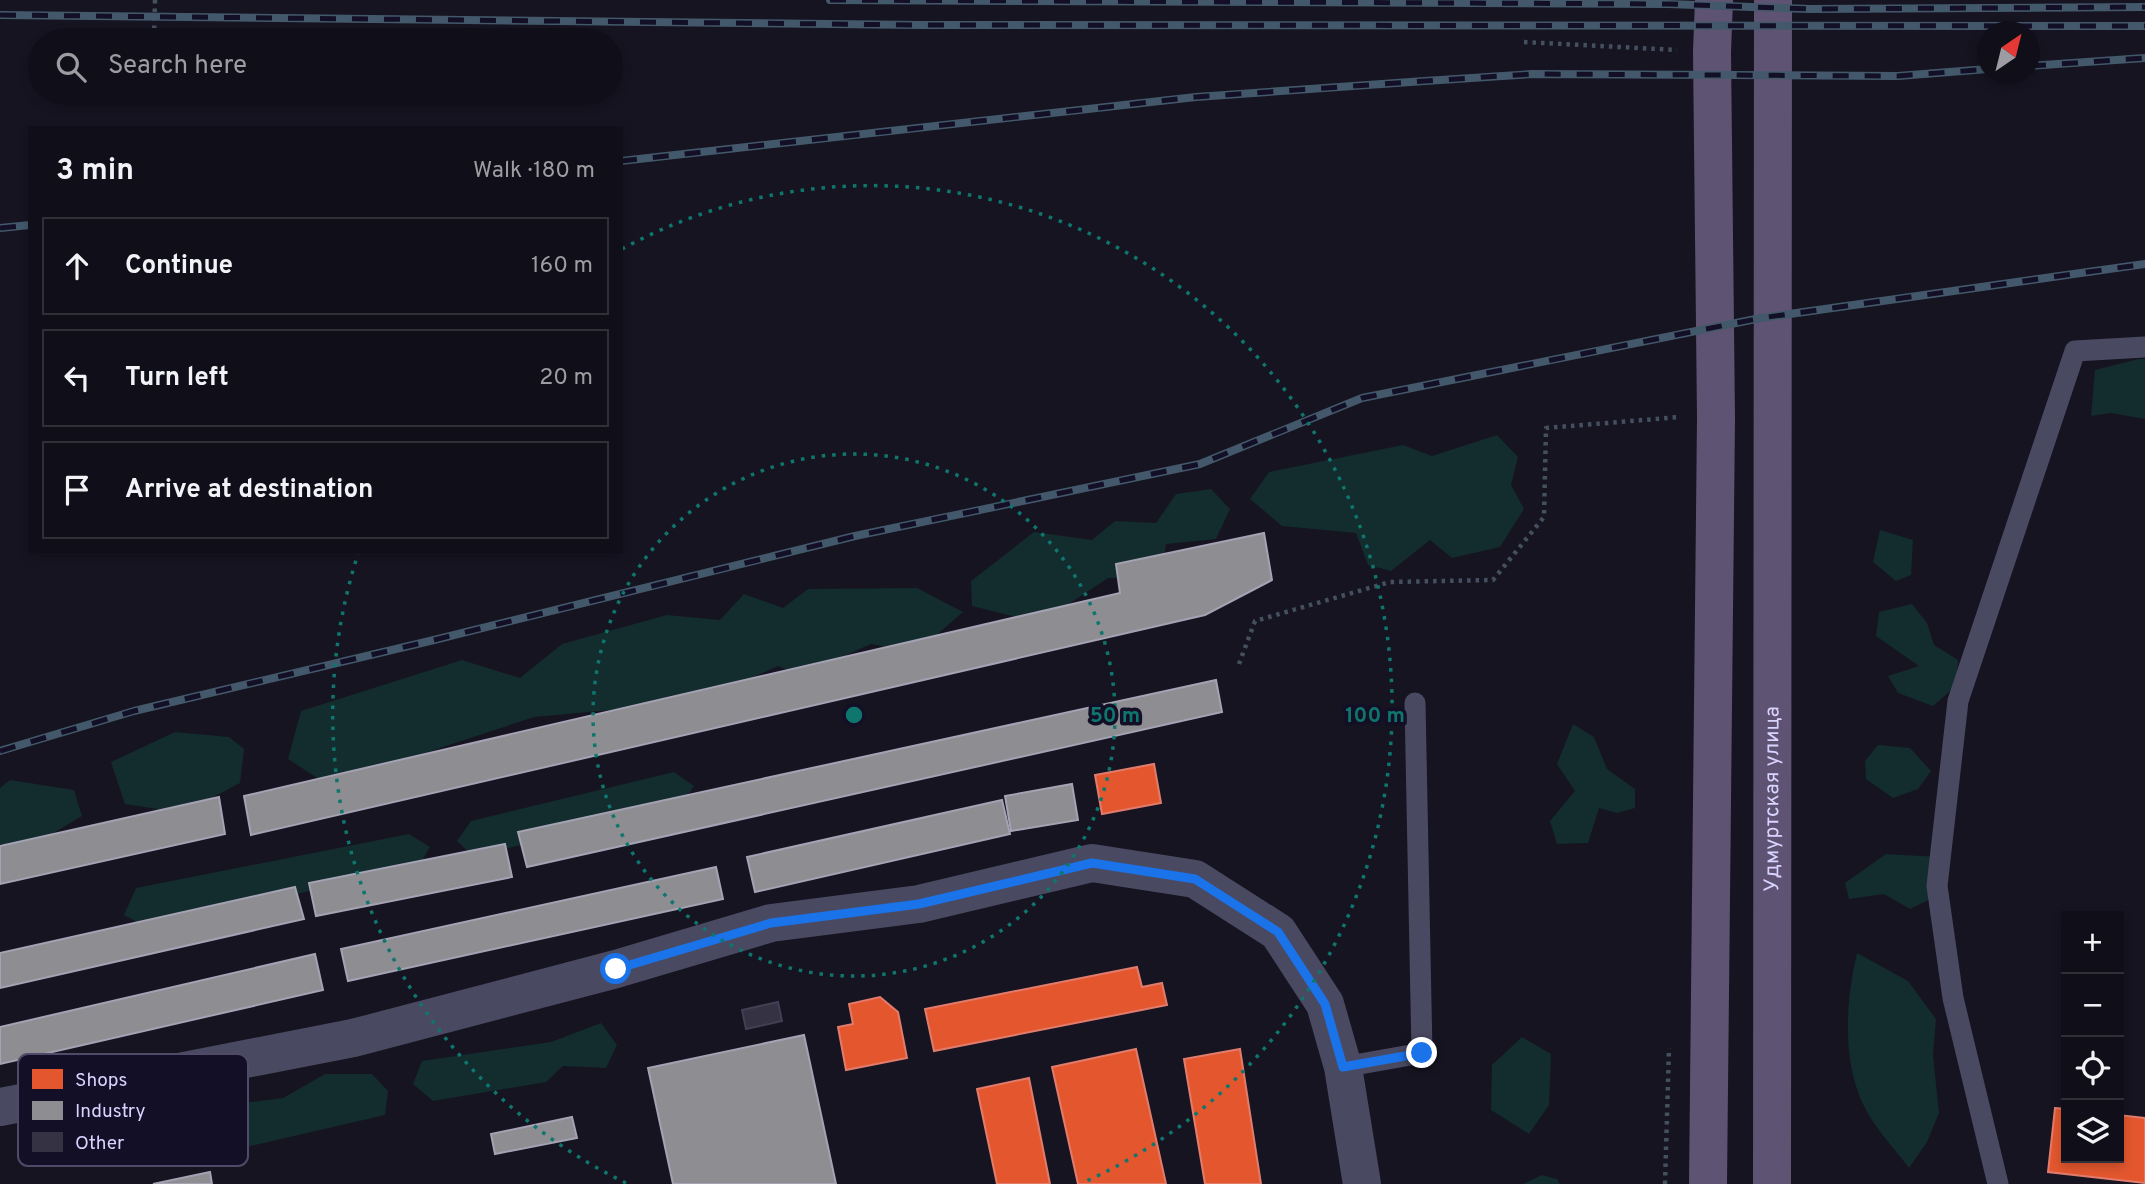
<!DOCTYPE html>
<meta charset="utf-8">
<style>
:root{--surface:#100f19;--page:#191822;--text:#f1f3f6;--muted:#9c9ca2;--line:#302f38}
body{margin:0;font-family:Overpass,sans-serif;background:var(--page);color:var(--text)}
.controls{position:absolute;right:21px;bottom:21px;display:grid;overflow:hidden;border-radius:0px;box-shadow:0 4px 10px #0003}
.controls button{width:63px;height:63px;display:grid;place-items:center;padding:0;border:0;border-bottom:2px solid var(--line);background:var(--surface);color:var(--text);font:35px sans-serif}
.compass{position:absolute;left:1977px;top:21px;width:63px;height:63px;border-radius:50%;background:var(--surface);box-shadow:0 4px 10px #0003;rotate:35deg}
.stop{position:absolute;width:21px;height:21px;margin:-16px;border:5px solid #1a73e8;border-radius:50%;background:#fff}
.stop.end{background:#1a73e8;border-color:#fff;box-shadow:0 2px 7px #0008}
.list{margin:0;padding:0;list-style:none}
h2{display:flex;justify-content:space-between;align-items:center;height:91px;margin:0;padding:0 28px;font-size:30px}
h2 small{font-size:23px;font-weight:400;color:var(--muted)}
.list li{display:grid;grid-template-columns:46px 1fr auto;gap:21px;align-items:center;box-sizing:border-box;height:98px;margin:0 14px 14px;padding:0 14px;border:2px solid var(--line);border-radius:0px}
.list b{display:block;font-size:26px;white-space:nowrap}
.list em{font-size:23px;font-style:normal;color:var(--muted)}
.icon{flex:none;width:38px;height:38px;fill:none;stroke:currentColor;stroke-width:2;stroke-linecap:round;stroke-linejoin:round}
.map{position:relative;flex:none;width:2145px;height:1184px;overflow:hidden}
.search{position:absolute;background:var(--surface);box-shadow:0 4px 10px #0003;left:28px;top:28px;width:595px;height:77px;display:flex;align-items:center;gap:18px;box-sizing:border-box;padding:0 24px;border-radius:38px;color:var(--muted);font-size:26px}
.panel{position:absolute;background:var(--surface);box-shadow:0 4px 10px #0003;left:28px;top:126px;width:595px;height:427px;border-radius:0px}
.map>svg:first-child{display:block}
.green{fill:#132c2d}
.shops{fill:#e4572e;stroke:#e17c6d;stroke-width:2}
.industry{fill:#8d8d92;stroke:#a4a2b3;stroke-width:2}
.building{fill:#343243;stroke:#433f54;stroke-width:2}
.lines{fill:none;stroke-linecap:round;stroke-linejoin:round}
.path{stroke:#44505f;stroke-width:4.5;stroke-dasharray:3.5 5;stroke-linecap:butt}
.service{stroke:#4a4962;stroke-width:21}
.minor{stroke:#4a4962;stroke-width:38}
.primary{stroke:#5e5373;stroke-width:38}
.rail-casing{stroke:#43596b;stroke-width:8}
.rail{stroke:#130f26;stroke-width:5;stroke-dasharray:16;stroke-linecap:butt}
.route{stroke:#1a73e8;stroke-width:9}
.ring{fill:none;stroke:#0f766e;stroke-width:3.5;stroke-dasharray:3.5 7}
.labels{text-anchor:middle;dominant-baseline:central;stroke-width:7;stroke-linejoin:round;paint-order:stroke}
.street-label{font-size:21px;fill:#d9d4ff;stroke:#130f26}
.key{fill:#130f26;stroke:#4e4a67;stroke-width:2}
.key-label{font-size:19px;fill:#d9d4ff}
.centre{fill:#0f766e;stroke:#130f26;stroke-width:3.5}
.ring-label{font-size:21px;text-anchor:middle;font-weight:bold;fill:#0f766e;stroke:#130f26;stroke-width:7;stroke-linejoin:round;paint-order:stroke}
</style>
<div class="map">
<svg width="2145" height="1184" viewBox="0 0 2145 1184">
<rect width="100%" height="100%" fill="#161421"/>
<g class="green">
<polygon points="2138,359 2145,359 2145,419 2111,413 2091,416 2095,370"/>
<polygon points="1497,435 1518,457 1511,485 1524,509 1500,547 1452,558 1430,540 1391,571 1368,565 1356,533 1282,526 1250,499 1269,472 1403,445 1432,456"/>
<polygon points="1211,489 1230,509 1216,539 1166,544 1161,578 1108,578 1040,623 972,606 971,581 1034,532 1092,540 1115,521 1156,523 1176,494"/>
<polygon points="1880,530 1913,540 1911,575 1896,581 1873,562"/>
<polygon points="917,588 963,612 917,652 871,644 801,675 778,666 698,702 534,717 328,785 288,759 301,711 462,660 520,678 562,644 667,615 720,620 744,594 783,608 808,589"/>
<polygon points="1912,604 1927,623 1934,645 1958,660 1957,685 1933,706 1898,693 1888,676 1919,666 1876,636 1879,612"/>
<polygon points="1573,724 1594,737 1607,769 1635,789 1635,808 1617,813 1599,808 1588,843 1557,844 1550,821 1575,791 1557,764"/>
<polygon points="175,732 229,737 244,749 240,783 183,813 125,804 111,762"/>
<polygon points="1878,745 1910,748 1931,771 1918,789 1893,798 1866,779 1865,761"/>
<polygon points="674,772 694,786 683,803 474,857 457,841 471,821"/>
<polygon points="10,780 74,790 82,816 27,849 0,844 0,788"/>
<polygon points="409,834 430,847 419,866 148,928 124,915 136,888"/>
<polygon points="1886,854 1940,857 1942,893 1910,909 1884,894 1849,899 1845,883"/>
<path d="M 1857,953 L 1908,981 L 1936,1019 L 1933,1055 L 1939,1113 L 1927,1142 L 1909,1168 C 1894,1148 1872,1125 1862,1102 C 1842,1057 1846,1000 1857,953 Z"/>
<polygon points="601,1023 617,1045 606,1068 563,1066 546,1082 433,1101 413,1084 422,1061 551,1042"/>
<polygon points="1522,1037 1551,1054 1549,1105 1529,1134 1491,1110 1492,1065"/>
<polygon points="325,1074 372,1074 388,1091 385,1115 212,1155 194,1132 204,1108 283,1098"/>
<polygon points="1542,1175 1557,1179 1560,1184 1523,1184"/>
</g>
<g class="shops">
<polygon points="1154,764 1161,803 1102,814 1095,775"/>
<polygon points="1137,967 1142,987 1162,983 1167,1005 934,1051 925,1009"/>
<polygon points="880,997 898,1012 907,1058 846,1070 838,1027 853,1024 849,1004"/>
<polygon points="1136,1049 1166,1184 1078,1184 1052,1067"/>
<polygon points="1240,1049 1261,1184 1205,1184 1184,1059"/>
<polygon points="1029,1078 1050,1184 997,1184 977,1089"/>
<polygon points="2055,1108 2066,1109 2066,1158 2119,1158 2119,1115 2145,1118 2145,1183 2048,1172"/>
</g>
<g class="industry">
<polygon points="1264,533 1272,580 1205,615 251,835 244,796 1120,593 1116,564"/>
<polygon points="1216,680 1222,712 527,867 518,832"/>
<polygon points="1072,784 1078,820 1011,831 1005,796"/>
<polygon points="219,797 225,834 0,884 0,846"/>
<polygon points="1002,800 1010,834 755,892 747,857"/>
<polygon points="505,844 512,877 316,916 309,883"/>
<polygon points="716,867 723,899 348,981 341,949"/>
<polygon points="295,887 304,919 0,988 0,953"/>
<polygon points="315,954 323,990 0,1064 0,1027"/>
<polygon points="804,1035 836,1184 673,1184 648,1068"/>
<polygon points="572,1117 577,1138 495,1154 491,1134"/>
<polygon points="210,1172 212,1184 153,1184"/>
</g>
<polygon class="building" points="778,1002 782,1021 746,1029 742,1010"/>
<g class="lines">
<g class="path">
<polyline points="155,0 154,37 243,40"/>
<polyline points="1524,42 1677,50"/>
<polyline points="1239,664 1255,621 1390,582 1493,580 1544,517 1546,428 1680,417"/>
<polyline points="1665,1184 1669,1048"/>
</g>
<g class="service">
<polyline points="1343,1067 1422,1053 1415,703"/>
<polyline points="1998,1184 1953,998 1937,886 1958,701 2075,351 2145,347"/>
</g>
<polyline class="minor" points="0,1107 353,1038 616,969 771,923 919,904 1092,863 1195,879 1278,932 1325,1004 1343,1067 1362,1184"/>
<g class="primary">
<polyline points="1708,1184 1716,418 1712,52 1714,0"/>
<path id="s1" d="M 1772,1184 L 1773,0"/>
</g>
<defs>
<g id="rail">
<polyline points="830,0 1668,4 1810,9 2145,7"/>
<polyline points="0,15 920,25 2145,26"/>
<polyline points="2030,66 2145,58"/>
<polyline points="621,161 1196,97 1425,81 1532,74 1898,76 1988,69"/>
<polyline points="0,228 30,225"/>
<polyline points="0,751 134,711 434,640 855,536 1200,464 1362,398 1761,318 2145,264"/>
</g>
</defs>
<use href="#rail" class="rail-casing"/>
<use href="#rail" class="rail"/>
</g>
<g class="lines">
<polyline class="route" points="616,969 771,923 919,904 1092,863 1195,879 1278,932 1325,1004 1343,1067 1422,1053"/>
</g>
<g class="ring">
<circle cx="854" cy="715" r="261"/>
<path d="M626 1183A521 521 0 0 1 358 554M622 249A521 521 0 1 1 1082 1183"/>
</g>
<g class="labels">
<g class="street-label">
<text stroke="none"><textPath href="#s1" startOffset="385">Удмуртская улица</textPath></text>
</g>
</g>
<rect x="18" y="1054" width="230" height="112" rx="10" class="key"/>
<rect x="32" y="1069" width="31" height="20" fill="#e4572e"/>
<rect x="32" y="1101" width="31" height="19" fill="#8d8d92"/>
<rect x="32" y="1132" width="31" height="20" fill="#343243"/>
<g class="key-label">
<text x="75" y="1086">Shops</text>
<text x="75" y="1117">Industry</text>
<text x="75" y="1149">Other</text>
</g>
<circle cx="854" cy="715" r="10" class="centre"/>
<g class="ring-label">
<text x="1115" y="722">50 m</text>
<text x="1375" y="722">100 m</text>
</g>
</svg>
<div class="controls">
<button>+</button>
<button>−</button>
<button><svg class="icon" aria-label="locate" viewBox="0 0 24 24"><circle cx="12" cy="12" r="6"/><path d="M12 2v4M12 18v4M2 12h4M18 12h4"/></svg></button>
<button><svg class="icon" aria-label="layers" viewBox="0 0 24 24"><path d="M12 4l9 5-9 5-9-5zM3 14l9 5 9-5"/></svg></button>
</div>
<svg class="compass" viewBox="-18 -18 36 36"><path d="M0-13l5 13h-10z" fill="#e53935"/><path d="M0 13l5-13h-10z" fill="#9c9ca2"/></svg>
<div class="stop" style="left:616px;top:969px"></div>
<div class="stop end" style="left:1422px;top:1053px"></div>
<div class="search"><svg class="icon" aria-label="search" viewBox="0 0 24 24"><circle cx="10" cy="10" r="6"/><path d="M15 15l6 6"/></svg>Search here</div>
<section class="panel">
<h2>3 min<small>Walk · 180 m</small></h2>
<ul class="list">
<li><svg class="icon" aria-label="ahead" viewBox="0 0 24 24"><path d="M12 20V5M6 11l6-6 6 6"/></svg><div><b>Continue</b></div><em>160 m</em></li>
<li><svg class="icon" aria-label="left" viewBox="0 0 24 24"><path d="M17 20v-9H6M10 6l-5 5 5 5"/></svg><div><b>Turn left</b></div><em>20 m</em></li>
<li><svg class="icon" aria-label="arrive" viewBox="0 0 24 24"><path d="M6 21V4h12l-3 4 3 4H6"/></svg><div><b>Arrive at destination</b></div></li>
</ul>
</section>
</div>
